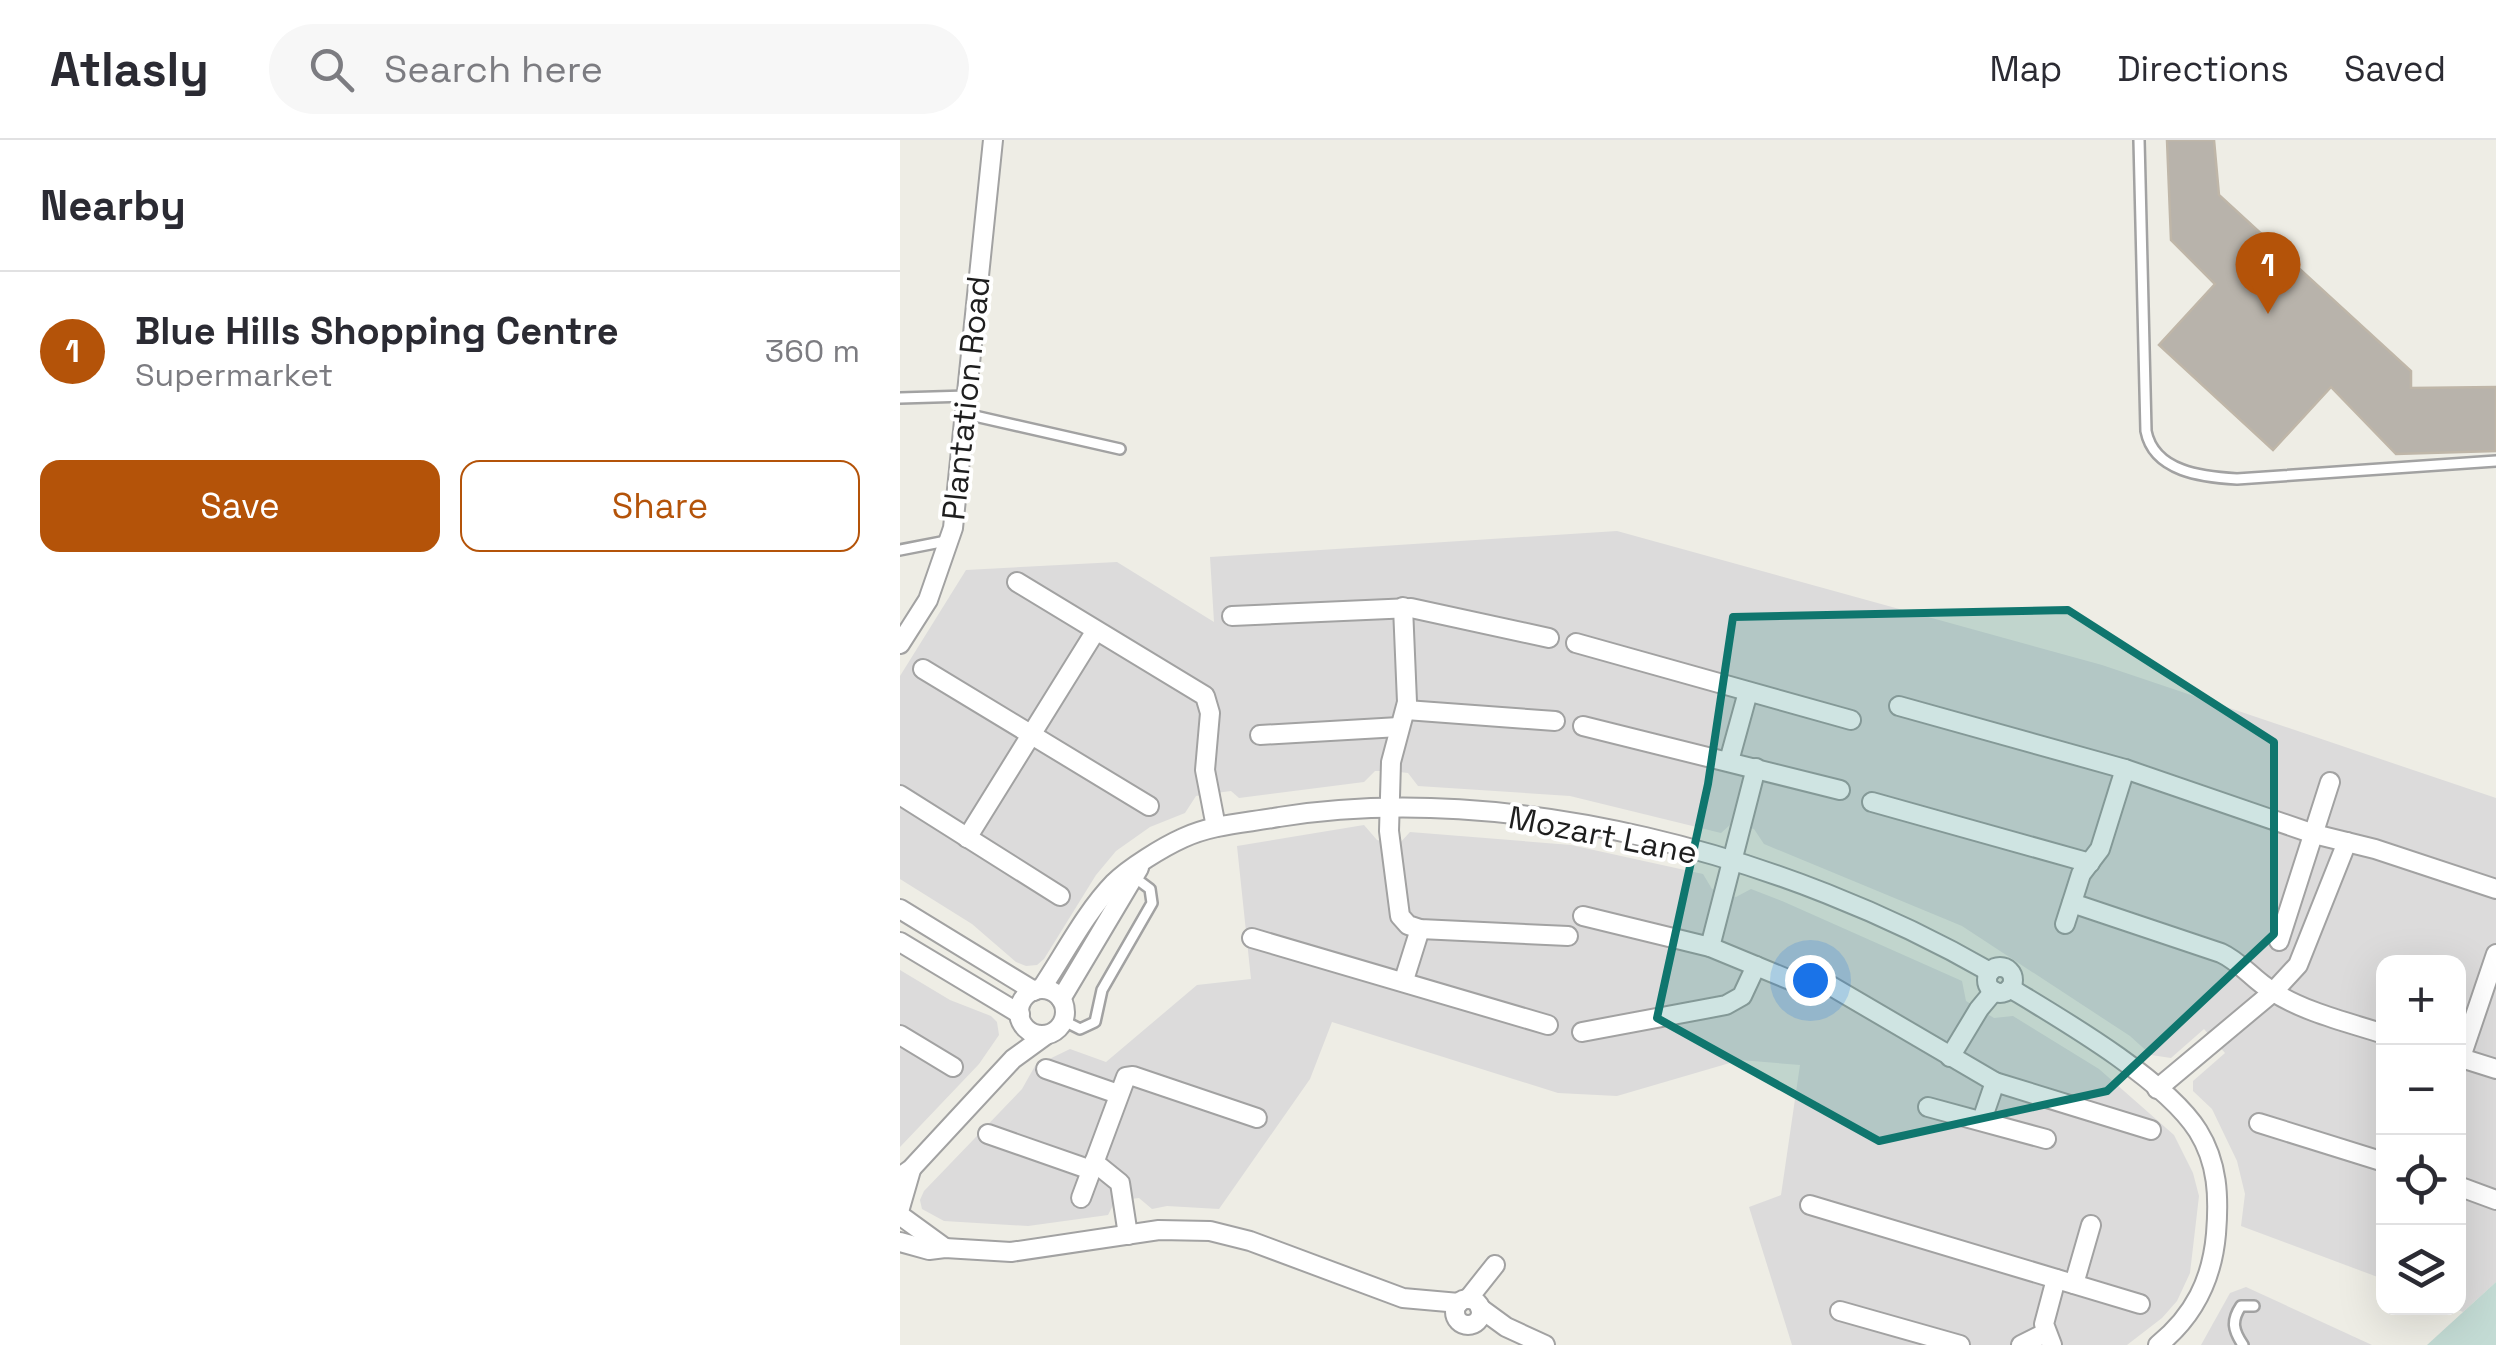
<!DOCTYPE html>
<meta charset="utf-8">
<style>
:root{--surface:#fff;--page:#f7f7f7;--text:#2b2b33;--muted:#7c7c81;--line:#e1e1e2;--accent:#b45309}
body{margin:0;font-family:"Space Grotesk",sans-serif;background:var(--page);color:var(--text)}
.controls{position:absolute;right:30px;bottom:30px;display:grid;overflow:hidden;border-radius:20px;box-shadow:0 10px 40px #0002}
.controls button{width:90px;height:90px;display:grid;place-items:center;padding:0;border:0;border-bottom:2px solid var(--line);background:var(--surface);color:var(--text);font:50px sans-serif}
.you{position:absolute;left:910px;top:840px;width:35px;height:35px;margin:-25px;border:8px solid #fff;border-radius:50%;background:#1a73e8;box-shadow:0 0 0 15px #1a73e833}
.badge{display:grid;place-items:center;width:65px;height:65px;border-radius:50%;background:var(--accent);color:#fff;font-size:32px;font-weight:700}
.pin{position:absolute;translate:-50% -82px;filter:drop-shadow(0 2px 5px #0008)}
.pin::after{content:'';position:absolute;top:52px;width:35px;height:30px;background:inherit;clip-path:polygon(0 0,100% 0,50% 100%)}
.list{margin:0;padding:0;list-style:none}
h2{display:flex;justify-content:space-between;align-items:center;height:130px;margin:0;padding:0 40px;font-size:42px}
h2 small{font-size:32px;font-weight:400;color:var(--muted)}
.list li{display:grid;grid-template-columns:65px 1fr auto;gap:30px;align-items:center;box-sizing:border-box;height:160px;padding:0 40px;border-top:2px solid var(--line)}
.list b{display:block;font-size:38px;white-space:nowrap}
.list p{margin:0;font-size:32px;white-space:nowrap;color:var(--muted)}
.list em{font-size:32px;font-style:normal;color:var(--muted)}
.actions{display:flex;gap:20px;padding:30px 40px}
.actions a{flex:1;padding:22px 0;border:2px solid var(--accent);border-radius:20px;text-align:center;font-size:35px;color:var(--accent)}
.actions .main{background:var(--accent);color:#fff}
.icon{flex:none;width:55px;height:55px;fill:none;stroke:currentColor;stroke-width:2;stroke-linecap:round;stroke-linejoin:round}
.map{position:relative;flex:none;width:1596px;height:1205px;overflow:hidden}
header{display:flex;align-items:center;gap:60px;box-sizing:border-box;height:140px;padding:0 50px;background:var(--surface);border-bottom:2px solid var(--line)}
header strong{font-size:48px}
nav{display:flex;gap:55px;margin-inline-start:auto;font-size:35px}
.search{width:700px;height:90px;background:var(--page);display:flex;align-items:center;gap:25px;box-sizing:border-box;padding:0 35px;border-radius:55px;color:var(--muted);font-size:38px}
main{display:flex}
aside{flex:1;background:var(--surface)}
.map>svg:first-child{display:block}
.residential{fill:#dcdbdb}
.wetland{fill:#c3dbd4}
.building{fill:#b8b3ab;stroke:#bfb6a8;stroke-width:2.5}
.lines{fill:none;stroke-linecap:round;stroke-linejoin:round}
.service-casing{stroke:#a2a2a2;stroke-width:14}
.minor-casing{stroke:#a2a2a2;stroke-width:22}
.service{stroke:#fff;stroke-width:9}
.minor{stroke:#fff;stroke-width:18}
.marked{fill:#0f766e;fill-opacity:0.2;stroke:#0f766e;stroke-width:8;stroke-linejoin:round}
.labels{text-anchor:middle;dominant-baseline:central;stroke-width:8;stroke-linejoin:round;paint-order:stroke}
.street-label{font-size:32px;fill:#1e1e1e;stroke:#fff}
</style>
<header>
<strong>Atlasly</strong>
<div class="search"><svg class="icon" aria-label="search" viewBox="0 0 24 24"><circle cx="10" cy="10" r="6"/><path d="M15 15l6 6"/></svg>Search here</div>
<nav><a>Map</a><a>Directions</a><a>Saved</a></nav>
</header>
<main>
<aside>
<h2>Nearby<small></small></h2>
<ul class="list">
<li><span class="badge">1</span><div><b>Blue Hills Shopping Centre</b><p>Supermarket</p></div><em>360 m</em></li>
</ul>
<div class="actions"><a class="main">Save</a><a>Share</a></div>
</aside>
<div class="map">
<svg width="1596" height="1205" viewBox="0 0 1596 1205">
<rect width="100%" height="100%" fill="#eeede5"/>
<g class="residential">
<polygon points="717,391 1202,525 1596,658 1596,1142 1563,1172 1553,1168 1558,1168 1558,822 1484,822 1483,1139 1341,1086 1345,1054 1337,1021 1312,969 1293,951 1293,941 1325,913 1304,889 1271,918 1251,915 1230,896 1062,786 864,704 854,689 831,684 821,693 670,656 518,646 508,633 491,631 475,631 464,642 339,658 331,651 308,654 296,656 285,673 250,687 216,711 196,735 144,819 137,825 126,826 116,822 72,784 0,739 0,536 66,430 217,422 314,482 310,417"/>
<polygon points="464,685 477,700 498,705 510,692 671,705 803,734 812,749 836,757 851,749 882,761 1062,841 1066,861 1094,878 1113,876 1199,929 1274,995 1293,1033 1299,1056 1290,1133 1277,1161 1262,1178 1227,1205 892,1205 849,1067 881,1055 900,925 840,920 717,956 658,953 432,882 410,939 319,1069 267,1066 252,1069 239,1058 215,1061 208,1075 128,1086 44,1081 22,1069 20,1060 24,1051 122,949 135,926 170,909 206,922 297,845 351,839 337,706"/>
<polygon points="0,830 50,860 91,876 97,882 99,895 79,924 0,1007"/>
<polygon points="1346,1147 1472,1205 1301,1205 1330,1153"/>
</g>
<polygon class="wetland" points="1596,1142 1596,1205 1527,1205"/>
<polygon class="building" points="1267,0 1314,0 1319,55 1511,231 1511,248 1596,247 1596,311 1496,314 1431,247 1373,310 1259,205 1315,144 1271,100"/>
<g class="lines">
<defs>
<g id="service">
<path d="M 1239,0 L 1246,291 C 1254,332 1303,337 1337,339 L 1596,321"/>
<polyline points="0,258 67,256"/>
<polyline points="66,274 220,309"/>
<polyline points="0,410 46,401"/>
<polyline points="164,881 180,889 195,882 202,850 252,763 250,749 234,737"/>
<path d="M 1343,1205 C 1333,1190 1331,1181 1341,1166 L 1354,1166"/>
</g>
<g id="minor">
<polyline points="117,442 305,556 310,573 305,630 316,687"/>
<polyline points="503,467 507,562 491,622 489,691 500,776 508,785 520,789 668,796"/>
<polyline points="332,476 511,468 649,498"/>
<polyline points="676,503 951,580"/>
<polyline points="0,504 28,460 53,388 93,0"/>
<polyline points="23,529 249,666"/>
<polyline points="999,566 1225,629 1414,694 1475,709 1596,749"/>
<polyline points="506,570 655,581"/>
<polyline points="683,586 940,650"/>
<polyline points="360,595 499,587"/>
<polyline points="829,621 848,552"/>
<polyline points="0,655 160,756"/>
<polyline points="972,662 1190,723"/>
<polyline points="67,698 195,492"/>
<path d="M 1172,763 L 1321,813 C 1341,822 1353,840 1372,851 C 1404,872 1447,882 1484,894"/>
<polyline points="0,769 134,851"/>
<polyline points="683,776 810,807 907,847"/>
<polyline points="1165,784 1181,734 1200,709 1225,629"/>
<polyline points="352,798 648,885"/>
<polyline points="1379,801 1430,642"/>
<polyline points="0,802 120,874"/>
<polyline points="810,807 856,628"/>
<circle cx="1100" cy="840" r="13"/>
<polyline points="504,840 520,789"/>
<polyline points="931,846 1095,942 1251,990"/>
<path d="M 1110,848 C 1163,880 1266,940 1298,991 C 1318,1023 1319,1057 1316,1094 C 1312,1140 1294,1176 1258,1205"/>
<path d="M 141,849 C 164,815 185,773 214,743 C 229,728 263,707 283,698 C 313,684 347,683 379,677 C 610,640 889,716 1090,832"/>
<circle cx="142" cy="872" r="23"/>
<polyline points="161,859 239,728"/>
<polyline points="682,892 826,865 842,856 856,826"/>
<polyline points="0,895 53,927"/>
<polyline points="1050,917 1079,869 1094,851"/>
<polyline points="1558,917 1596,929"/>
<polyline points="1561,917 1596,814"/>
<polyline points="146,929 218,954"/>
<polyline points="1257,949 1373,852 1398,825 1447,702"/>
<polyline points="1028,967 1146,999"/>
<polyline points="1082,980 1095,942"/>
<polyline points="1359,983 1484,1022"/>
<polyline points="88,994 191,1030"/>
<polyline points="194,1022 220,1043 228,1095"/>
<polyline points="0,1037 11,1029 113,919 146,895"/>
<polyline points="1558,1046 1596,1060"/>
<polyline points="181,1058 226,937 233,936 357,978"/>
<polyline points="910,1065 1240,1164"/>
<polyline points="0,1068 11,1030"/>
<polyline points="1,1076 45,1108"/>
<polyline points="0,1102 29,1110 45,1108 111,1112 259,1090 310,1091 350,1101 503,1158 559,1163"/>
<polyline points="1174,1144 1191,1085"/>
<polyline points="568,1159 595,1125"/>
<circle cx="568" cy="1172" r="13"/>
<polyline points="580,1168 606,1187 645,1205"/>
<polyline points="940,1171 1060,1205"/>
<polyline points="1121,1205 1145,1193"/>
<polyline points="1152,1205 1144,1184 1156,1139"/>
</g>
</defs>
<use href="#service" class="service-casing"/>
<use href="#minor" class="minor-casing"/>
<use href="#service" class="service"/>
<use href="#minor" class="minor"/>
</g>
<path class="marked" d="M 1168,470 L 1374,602 L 1374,794 L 1207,951 L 979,1001 L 757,878 L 808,644 L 833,477 Z"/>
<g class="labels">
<g class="street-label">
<text transform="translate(66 258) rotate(-84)">Plantation Road</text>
<text transform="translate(703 695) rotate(11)">Mozart Lane</text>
</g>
</g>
</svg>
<div class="controls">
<button>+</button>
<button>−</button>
<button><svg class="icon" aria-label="locate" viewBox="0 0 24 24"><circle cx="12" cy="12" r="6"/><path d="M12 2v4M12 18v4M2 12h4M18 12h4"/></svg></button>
<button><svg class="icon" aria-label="layers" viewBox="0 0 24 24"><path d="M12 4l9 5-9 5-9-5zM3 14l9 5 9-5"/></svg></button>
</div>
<div class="you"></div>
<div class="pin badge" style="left:1368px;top:174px">1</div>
</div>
</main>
